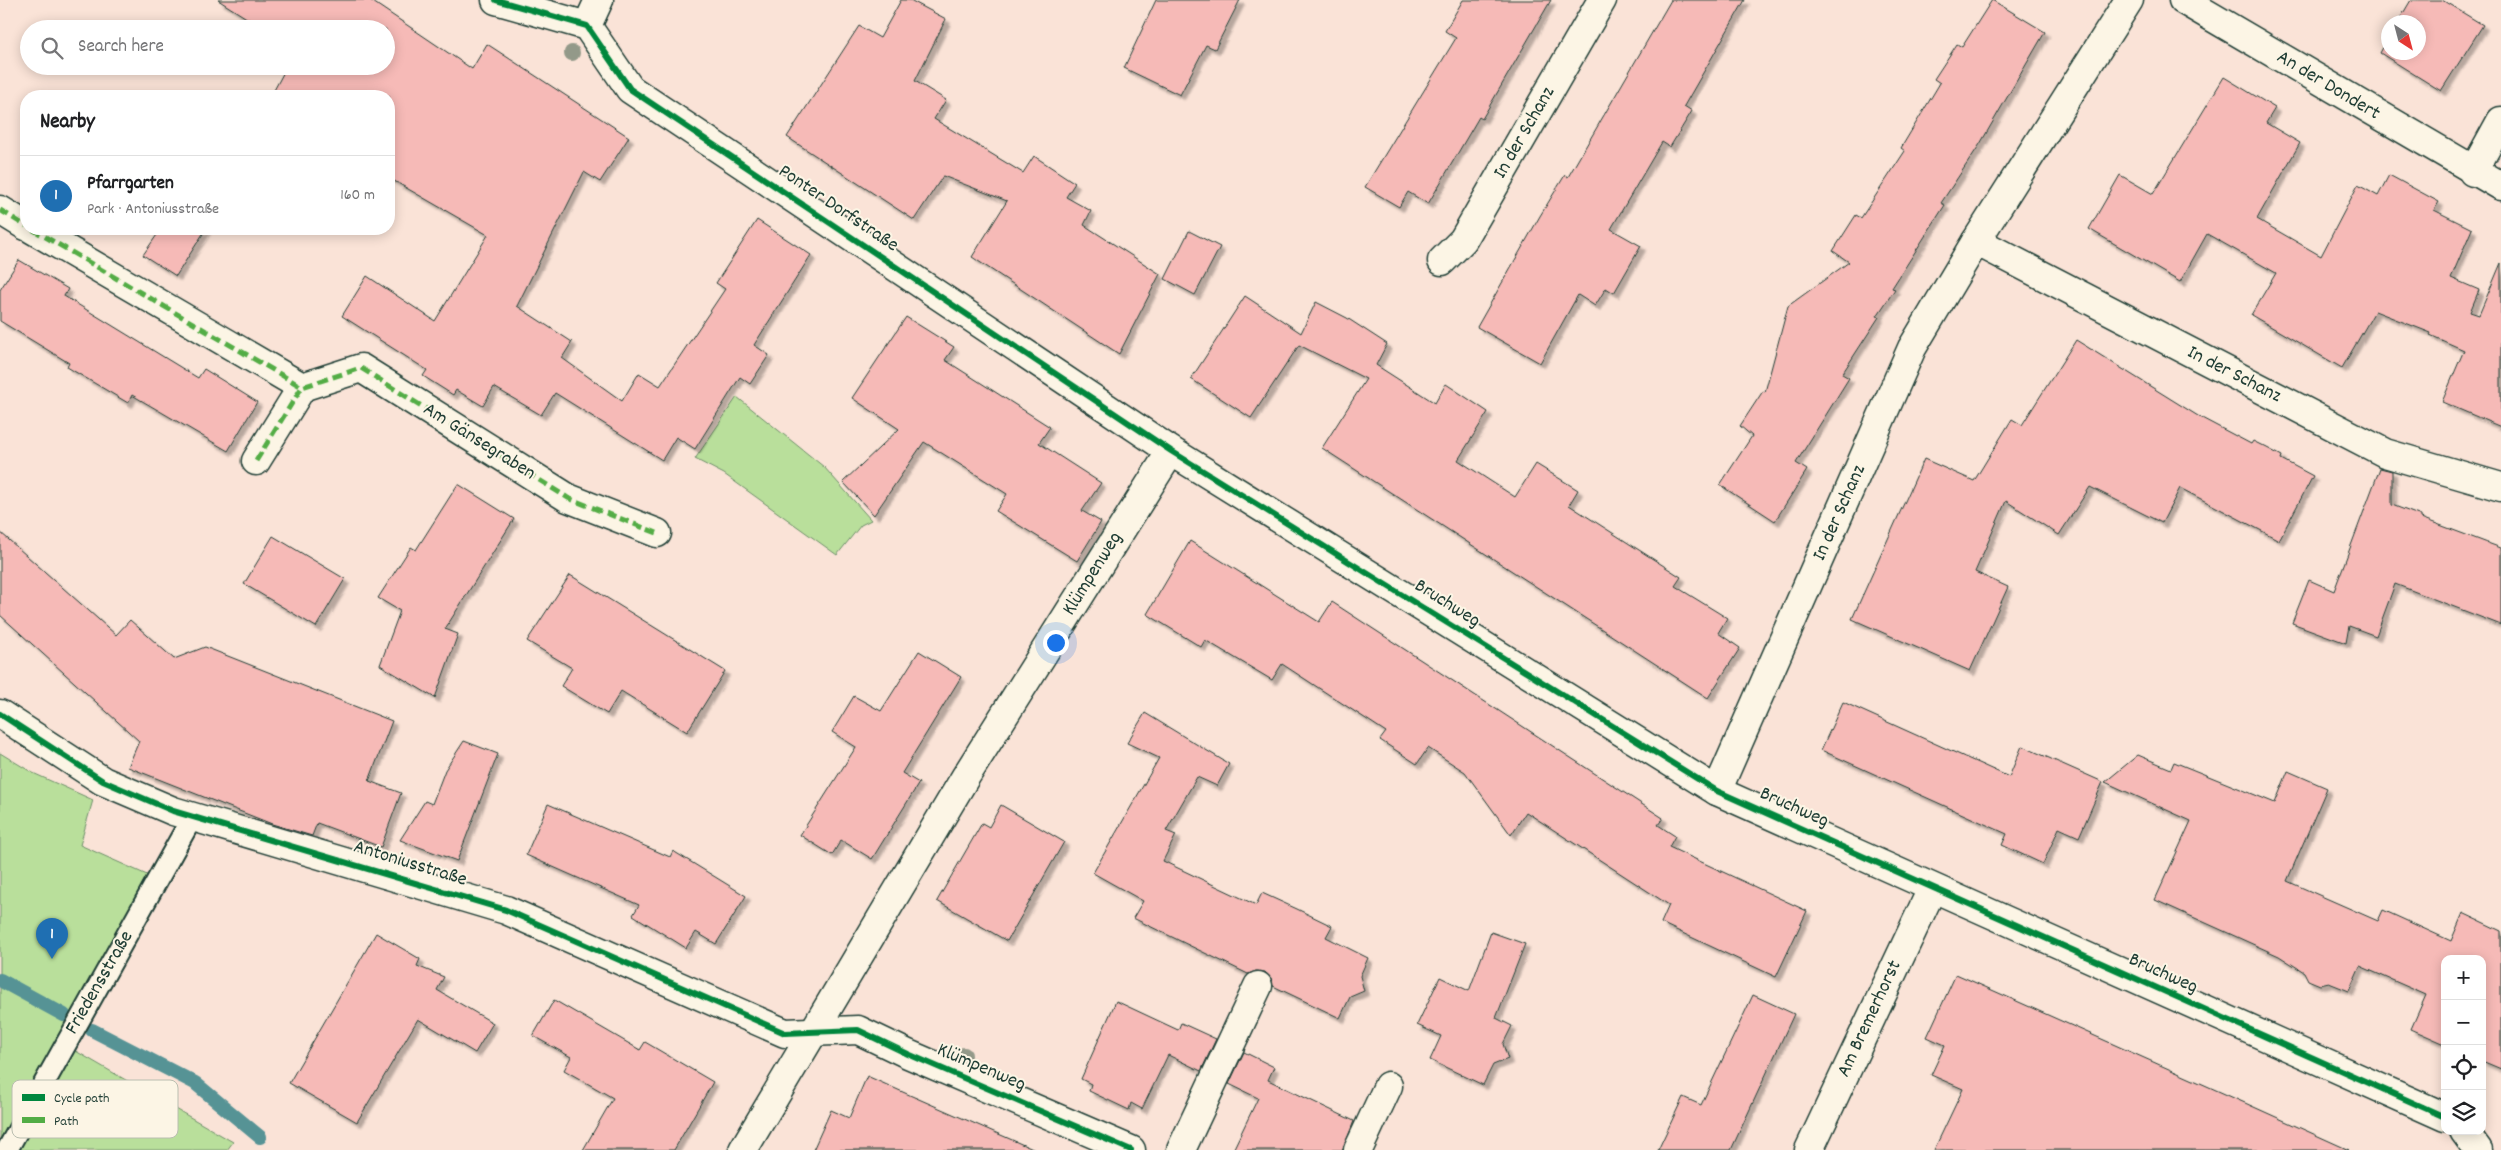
<!DOCTYPE html>
<meta charset="utf-8">
<style>
:root{--surface:#fff;--page:#f2f2f2;--text:#202124;--muted:#757577;--line:#e0e0e0;--accent:#1f6fb2}
body{margin:0;font-family:Dekko,sans-serif;background:var(--page);color:var(--text)}
.controls{position:absolute;right:15px;bottom:15px;display:grid;overflow:hidden;border-radius:10px;box-shadow:0 2px 12px #0003}
.controls button{width:45px;height:45px;display:grid;place-items:center;padding:0;border:0;border-bottom:1px solid var(--line);background:var(--surface);color:var(--text);font:25px sans-serif}
.compass{position:absolute;left:2381px;top:15px;width:45px;height:45px;border-radius:50%;background:var(--surface);box-shadow:0 2px 12px #0003;rotate:144deg}
.you{position:absolute;left:1055px;top:642px;width:18px;height:18px;margin:-12px;border:4px solid #fff;border-radius:50%;background:#1a73e8;box-shadow:0 0 0 8px #1a73e833}
.badge{display:grid;place-items:center;width:32px;height:32px;border-radius:50%;background:var(--accent);color:#fff;font-size:16px;font-weight:700}
.pin{position:absolute;translate:-50% -41px;filter:drop-shadow(0 1px 2px #0008)}
.pin::after{content:'';position:absolute;top:26px;width:18px;height:15px;background:inherit;clip-path:polygon(0 0,100% 0,50% 100%)}
.list{margin:0;padding:0;list-style:none}
h2{display:flex;justify-content:space-between;align-items:center;height:65px;margin:0;padding:0 20px;font-size:21px}
h2 small{font-size:16px;font-weight:400;color:var(--muted)}
.list li{display:grid;grid-template-columns:32px 1fr auto;gap:15px;align-items:center;box-sizing:border-box;height:80px;padding:0 20px;border-top:1px solid var(--line)}
.list b{display:block;font-size:19px;white-space:nowrap}
.list p{margin:0;font-size:16px;white-space:nowrap;color:var(--muted)}
.list em{font-size:16px;font-style:normal;color:var(--muted)}
.icon{flex:none;width:28px;height:28px;fill:none;stroke:currentColor;stroke-width:2;stroke-linecap:round;stroke-linejoin:round}
.map{position:relative;flex:none;width:2501px;height:1150px;overflow:hidden}
.search{position:absolute;background:var(--surface);box-shadow:0 2px 12px #0003;left:20px;top:20px;width:375px;height:55px;display:flex;align-items:center;gap:12px;box-sizing:border-box;padding:0 18px;border-radius:28px;color:var(--muted);font-size:19px}
.panel{position:absolute;background:var(--surface);box-shadow:0 2px 12px #0003;left:20px;top:90px;width:375px;height:145px;border-radius:20px}
.map>svg:first-child{display:block}
.green{fill:#b9df9b;stroke:#6c8e68}
.lines{fill:none;stroke-linecap:round;stroke-linejoin:round}
.stream{stroke:#579395;stroke-width:14}
.building{fill:#f6bab7;stroke:#1f3d34;filter:url(#shadow)}
.lane-casing{stroke:#1f3d34;stroke-width:24}
.street-casing{stroke:#1f3d34;stroke-width:31}
.lane{stroke:#fcf5e5;stroke-width:20}
.street{stroke:#fcf5e5;stroke-width:28}
.quiet{stroke:#52ad45;stroke-width:5;stroke-dasharray:10 5;stroke-linecap:butt}
.cycleway-casing{stroke:#fcf5e5;stroke-width:9}
.cycleway{stroke:#00873e;stroke-width:6}
.tree{fill:#939989}
.labels{text-anchor:middle;dominant-baseline:central;stroke-width:4;stroke-linejoin:round;paint-order:stroke}
.street-label{font-size:20px;fill:#1f3d34;stroke:#fcf5e5}
.key{fill:#fcf5e5;stroke:#babeb0;stroke-width:1}
.key-label{font-size:14px;fill:#1f3d34}
</style>
<div class="map">
<svg width="2501" height="1150" viewBox="0 0 2501 1150">
<defs>
<filter id="shadow"><feDropShadow dx="4.5" dy="4.5" stdDeviation="1" flood-color="#0004"/></filter>
</defs>
<rect width="100%" height="100%" fill="#fae3d7"/>
<filter id="ink" filterUnits="userSpaceOnUse"><feTurbulence type="fractalNoise" baseFrequency=".02" numOctaves="2"/><feDisplacementMap in="SourceGraphic" scale="10" xChannelSelector="R" yChannelSelector="G"/><feConvolveMatrix kernelMatrix="1 2 1 2 8 2 1 2 1" color-interpolation-filters="sRGB"/></filter>
<g filter="url(#ink)">
<g class="green">
<polygon points="737,397 824,467 871,520 861,525 837,555 724,474 695,459"/>
<polygon points="0,753 33,773 93,800 80,845 147,875 60,1042 233,1142 227,1150 0,1150"/>
</g>
<g class="lines">
<g class="stream">
<polyline points="0,980 64,1015"/>
<polyline points="92,1030 195,1083 260,1137"/>
</g>
</g>
<g class="building">
<polygon points="218,0 370,0 472,69 487,44 629,137 600,182 584,172 517,306 572,342 562,358 622,401 639,373 660,386 725,289 716,283 757,220 811,255 754,345 769,355 750,384 740,377 695,449 676,437 662,460 555,393 541,415 494,387 483,406 456,390 453,395 423,376 427,370 342,316 367,276 435,321 488,235 389,178 389,96 271,96 287,66 386,66 386,29 264,29"/>
<polygon points="901,0 910,0 946,19 915,81 946,100 934,119 1023,173 1034,156 1075,183 1066,197 1091,211 1084,225 1160,274 1119,354 972,257 1007,201 943,176 914,220 787,137 859,26 880,38"/>
<polygon points="1156,0 1240,0 1215,49 1206,45 1180,95 1124,68"/>
<polygon points="1463,0 1551,0 1482,119 1479,117 1428,204 1408,192 1399,207 1365,187 1456,38 1445,31"/>
<polygon points="1671,0 1745,0 1684,106 1692,111 1670,147 1662,142 1611,229 1641,246 1614,293 1606,288 1595,306 1578,295 1540,363 1477,327 1540,216 1565,175 1568,177"/>
<polygon points="1992,0 2045,32 1980,144 1941,203 1945,205 1892,288 1895,289 1877,316 1879,317 1842,374 1849,378 1796,463 1807,470 1775,521 1720,485 1752,436 1740,426 1763,391 1765,392 1788,306 1849,262 1833,251 1856,215 1861,218 1905,151 1901,148 1940,83 1934,79 1957,44 1962,47"/>
<polygon points="2411,0 2442,0 2483,25 2441,91 2380,53 2388,38 2388,52 2418,52 2418,22 2398,22"/>
<polygon points="2224,77 2275,108 2266,123 2300,143 2257,219 2321,256 2358,185 2378,196 2389,175 2439,202 2434,210 2472,229 2451,278 2479,290 2470,312 2479,315 2501,263 2501,427 2442,402 2464,350 2430,335 2431,333 2375,311 2342,368 2251,315 2276,273 2207,234 2180,282 2089,229 2120,175 2153,194"/>
<polygon points="161,229 206,229 176,276 143,255"/>
<polygon points="1189,231 1220,247 1195,295 1165,279"/>
<polygon points="19,260 68,289 64,296 198,378 204,369 257,402 228,451 132,395 128,403 67,367 69,363 0,321 0,290"/>
<polygon points="1245,296 1301,333 1316,302 1347,318 1387,344 1376,365 1435,403 1446,384 1488,412 1458,460 1515,497 1536,464 1578,490 1569,505 1681,577 1675,586 1727,618 1718,633 1740,648 1708,698 1322,448 1366,379 1299,345 1251,418 1191,379"/>
<polygon points="906,317 954,347 945,360 1050,427 1039,443 1101,483 1082,511 1101,522 1077,561 996,511 1007,494 924,442 874,515 843,482 899,429 852,398"/>
<polygon points="2076,340 2198,416 2251,444 2253,441 2267,448 2282,456 2281,459 2313,476 2279,540 2180,488 2162,523 2090,487 2059,535 2006,501 1975,572 2008,587 1970,671 1852,619 1924,459 1974,481 2012,419 2022,425"/>
<polygon points="2380,468 2392,471 2392,505 2421,516 2421,518 2501,548 2501,625 2395,584 2376,636 2349,626 2346,643 2292,623 2309,580 2334,591"/>
<polygon points="458,484 514,519 445,629 458,634 435,698 380,665 400,611 378,598 411,547 416,550"/>
<polygon points="0,532 116,635 130,620 174,659 205,647 392,721 369,781 401,793 381,847 317,823 312,836 272,824 128,767 139,741 0,615"/>
<polygon points="273,536 345,579 316,627 244,584"/>
<polygon points="1190,541 1319,622 1332,602 1663,818 1658,825 1675,836 1669,847 1807,911 1776,977 1661,923 1669,905 1526,812 1511,835 1465,772 1428,748 1417,764 1380,740 1386,732 1282,664 1272,680 1205,640 1201,647 1147,614"/>
<polygon points="570,575 725,671 687,732 621,691 607,714 561,686 572,668 527,641"/>
<polygon points="919,651 961,677 902,773 919,783 872,859 841,840 832,855 800,835 856,747 832,732 854,696 881,711"/>
<polygon points="1843,702 2009,777 2022,746 2103,782 2079,837 2059,828 2043,864 2002,845 2007,834 1821,750"/>
<polygon points="1145,713 1229,764 1217,786 1197,777 1166,831 1176,835 1163,861 1256,905 1262,893 1297,909 1332,926 1326,937 1368,958 1360,976 1364,991 1350,997 1340,1018 1273,986 1271,978 1265,972 1256,971 1248,974 1133,918 1143,901 1093,873 1159,758 1127,743"/>
<polygon points="464,741 498,754 457,861 400,840 425,801 432,804 445,770"/>
<polygon points="2138,755 2171,769 2174,762 2275,803 2288,771 2327,788 2287,881 2378,921 2383,910 2451,941 2463,913 2501,931 2501,1069 2482,1061 2482,959 2445,959 2445,1044 2411,1029 2426,995 2360,966 2349,991 2329,983 2320,985 2308,980 2304,972 2279,956 2155,900 2191,821 2105,782"/>
<polygon points="548,804 670,857 673,851 746,896 716,944 696,932 686,948 633,915 639,905 526,855"/>
<polygon points="1001,805 1064,842 1007,941 937,901 982,823 989,827"/>
<polygon points="1491,932 1525,944 1496,1018 1512,1026 1503,1044 1508,1059 1493,1065 1483,1085 1430,1060 1441,1036 1417,1025 1440,977 1469,991"/>
<polygon points="376,933 420,959 417,966 444,977 437,990 493,1023 475,1053 418,1019 357,1122 289,1083"/>
<polygon points="1956,974 2245,1103 2349,1150 1934,1150 1963,1089 1931,1075 1945,1045 1927,1037"/>
<polygon points="1753,995 1794,1014 1731,1150 1658,1150 1683,1097 1701,1105"/>
<polygon points="554,1000 640,1050 645,1042 713,1082 674,1150 583,1150 613,1098 564,1070 571,1057 533,1036"/>
<polygon points="1116,1001 1178,1030 1181,1023 1216,1039 1201,1071 1168,1055 1142,1109 1131,1103 1129,1110 1089,1091 1091,1084 1081,1079"/>
<polygon points="1244,1052 1274,1067 1268,1080 1354,1121 1343,1150 1233,1150 1258,1098 1229,1084"/>
<polygon points="867,1076 905,1093 1035,1150 813,1150 831,1110 849,1118"/>
</g>
<g class="lines">
<defs>
<polyline id="lane" points="7,1150 193,816"/>
<g id="street">
<polyline points="496,0 587,26 630,89 1171,451 1717,791 2445,1117"/>
<polyline points="2183,0 2501,186"/>
<polyline points="587,26 599,0"/>
<polyline points="2473,172 2501,121"/>
<polyline points="0,210 26,226"/>
<polyline points="32,229 302,387 361,368 568,498 657,533"/>
<polyline points="1976,241 2385,453 2501,487"/>
<polyline points="1442,261 1463,240 1602,0"/>
<polyline points="256,461 302,387"/>
<polyline points="0,714 103,781 173,811 506,910 785,1033 858,1030 908,1054 1131,1150"/>
<polyline points="1717,791 1912,348 1976,241 2129,0"/>
<polyline points="2464,1131 2478,1150"/>
<polyline points="743,1150 966,776 1171,451"/>
<polyline points="1181,1150 1258,986"/>
<polyline points="1358,1150 1388,1086"/>
<polyline points="1809,1150 1932,889"/>
</g>
</defs>
<use href="#lane" class="lane-casing"/>
<use href="#street" class="street-casing"/>
<use href="#lane" class="lane"/>
<use href="#street" class="street"/>
<g class="quiet">
<polyline points="0,210 26,226"/>
<polyline points="32,229 302,387 361,368 568,498 657,533"/>
<polyline points="256,461 302,387"/>
</g>
<defs>
<g id="cycleway">
<polyline points="496,0 587,26 630,89 1171,451 1717,791 2445,1117"/>
<polyline points="0,714 103,781 173,811 506,910 785,1033 858,1030 908,1054 1131,1150"/>
</g>
</defs>
<use href="#cycleway" class="cycleway-casing"/>
<use href="#cycleway" class="cycleway"/>
</g>
<g class="tree">
<circle cx="572" cy="53" r="8"/>
<circle cx="964" cy="1055" r="8"/>
</g>
</g>
<g class="labels">
<g class="street-label">
<text transform="translate(2328 86) rotate(31)">An der Dondert</text>
<text transform="translate(1525 133) rotate(-60)">In der Schanz</text>
<text transform="translate(838 209) rotate(34)">Ponter Dorfstraße</text>
<text transform="translate(2234 375) rotate(27)">In der Schanz</text>
<text transform="translate(479 442) rotate(32)">Am Gänsegraben</text>
<text transform="translate(1840 513) rotate(-66)">In der Schanz</text>
<text transform="translate(1093 574) rotate(-58)">Klümpenweg</text>
<text transform="translate(1447 604) rotate(32)">Bruchweg</text>
<text transform="translate(1794 808) rotate(24)">Bruchweg</text>
<text transform="translate(410 864) rotate(17)">Antoniusstraße</text>
<text transform="translate(2163 974) rotate(24)">Bruchweg</text>
<text transform="translate(100 983) rotate(-60)">Friedensstraße</text>
<text transform="translate(1870 1019) rotate(-65)">Am Bremerhorst</text>
<text transform="translate(981 1068) rotate(23)">Klümpenweg</text>
</g>
</g>
<rect x="12" y="1080" width="166" height="58" rx="8" class="key"/>
<rect x="22" y="1094" width="23" height="7" fill="#00873e"/>
<rect x="22" y="1117" width="23" height="6" fill="#52ad45"/>
<g class="key-label">
<text x="54" y="1102">Cycle path</text>
<text x="54" y="1125">Path</text>
</g>
</svg>
<div class="controls">
<button>+</button>
<button>−</button>
<button><svg class="icon" aria-label="locate" viewBox="0 0 24 24"><circle cx="12" cy="12" r="6"/><path d="M12 2v4M12 18v4M2 12h4M18 12h4"/></svg></button>
<button><svg class="icon" aria-label="layers" viewBox="0 0 24 24"><path d="M12 4l9 5-9 5-9-5zM3 14l9 5 9-5"/></svg></button>
</div>
<svg class="compass" viewBox="-18 -18 36 36"><path d="M0-13l5 13h-10z" fill="#e53935"/><path d="M0 13l5-13h-10z" fill="#757577"/></svg>
<div class="you"></div>
<div class="pin badge" style="left:52px;top:959px">1</div>
<div class="search"><svg class="icon" aria-label="search" viewBox="0 0 24 24"><circle cx="10" cy="10" r="6"/><path d="M15 15l6 6"/></svg>Search here</div>
<section class="panel">
<h2>Nearby<small></small></h2>
<ul class="list">
<li><span class="badge">1</span><div><b>Pfarrgarten</b><p>Park · Antoniusstraße</p></div><em>160 m</em></li>
</ul>
</section>
</div>
